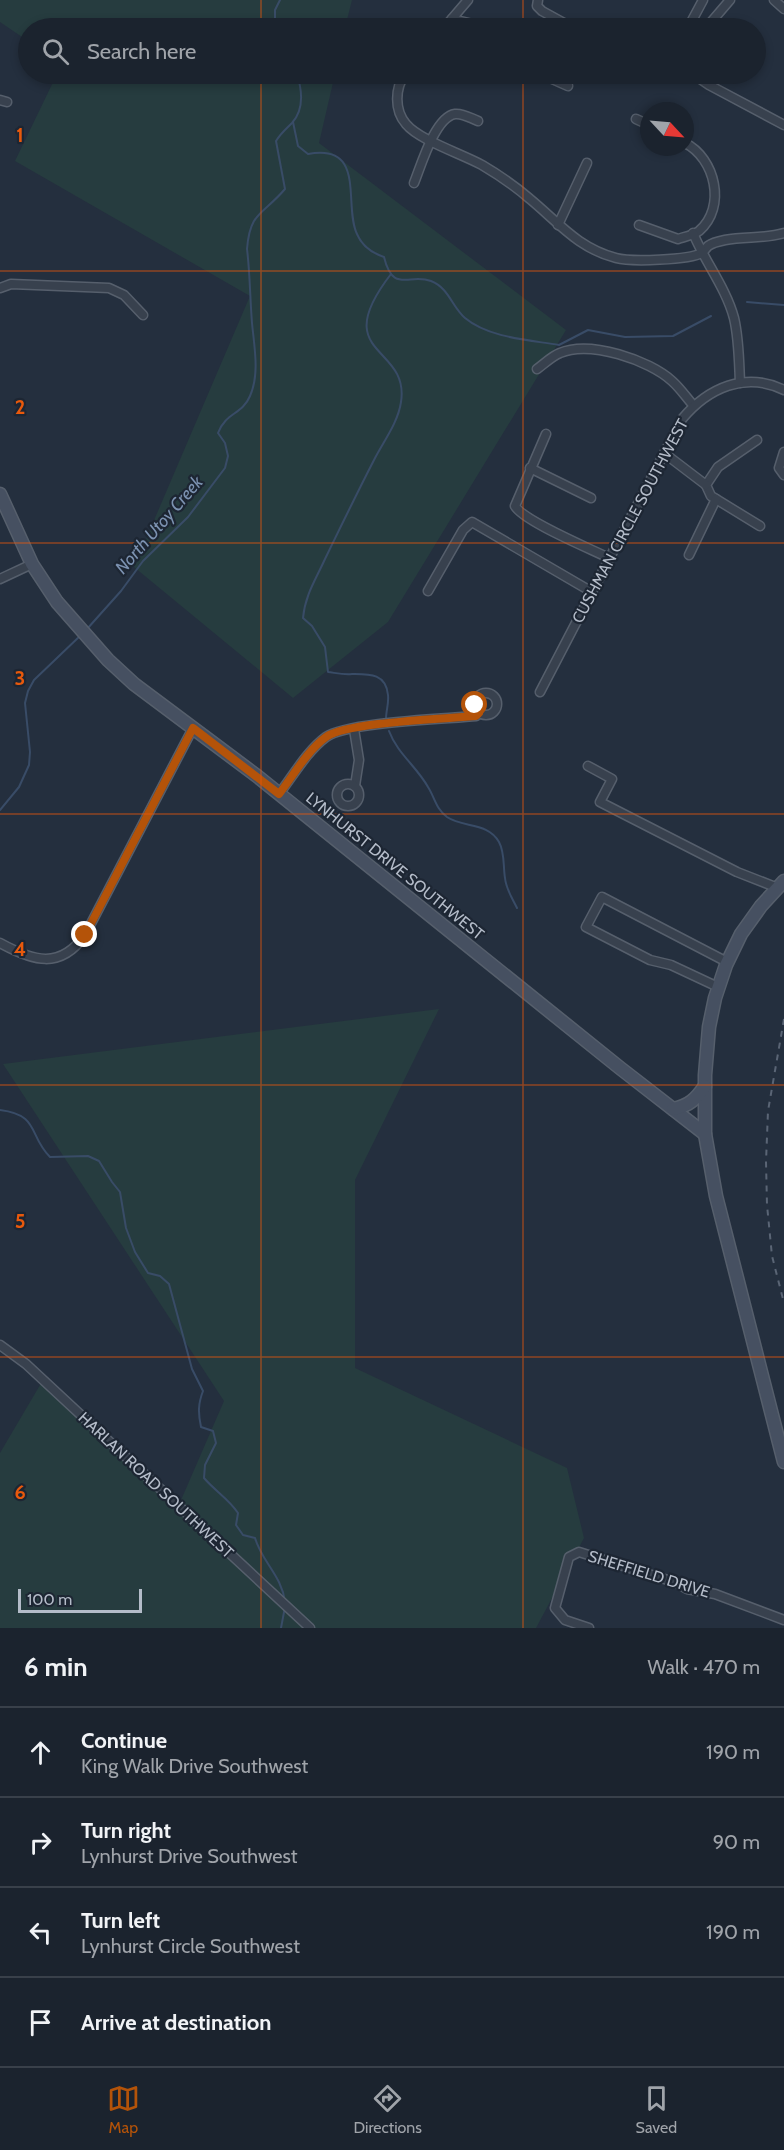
<!DOCTYPE html>
<meta charset="utf-8">
<style>
:root{--surface:#1b232e;--page:#242b36;--text:#f1f3f6;--muted:#a0a4aa;--line:#39404a;--accent:#b45309}
body{margin:0;font-family:Cabin,sans-serif;background:var(--page);color:var(--text)}
.compass{position:absolute;left:640px;top:102px;width:54px;height:54px;border-radius:50%;background:var(--surface);box-shadow:0 3px 9px #0003;rotate:116deg}
.scale{position:absolute;left:18px;bottom:15px;width:124px;box-sizing:border-box;padding-left:6px;border:3px solid #b4bcc9;border-top:0;font-size:16px;line-height:21px;white-space:nowrap;color:#b4bcc9;-webkit-text-stroke:4px #1d2633;paint-order:stroke}
.stop{position:absolute;width:18px;height:18px;margin:-14px;border:4px solid #b45309;border-radius:50%;background:#fff}
.stop.end{background:#b45309;border-color:#fff;box-shadow:0 2px 6px #0008}
.list{margin:0;padding:0;list-style:none}
h2{display:flex;justify-content:space-between;align-items:center;height:78px;margin:0;padding:0 24px;font-size:26px}
h2 small{font-size:20px;font-weight:400;color:var(--muted)}
.list li{display:grid;grid-template-columns:39px 1fr auto;gap:18px;align-items:center;box-sizing:border-box;height:90px;padding:0 24px;border-top:2px solid var(--line)}
.list b{display:block;font-size:22px;white-space:nowrap}
.list p{margin:0;font-size:20px;white-space:nowrap;color:var(--muted)}
.list em{font-size:20px;font-style:normal;color:var(--muted)}
.icon{flex:none;width:33px;height:33px;fill:none;stroke:currentColor;stroke-width:2;stroke-linecap:round;stroke-linejoin:round}
.map{position:relative;flex:none;width:784px;height:1628px;overflow:hidden}
.search{position:absolute;background:var(--surface);box-shadow:0 3px 9px #0003;left:18px;right:18px;top:18px;height:66px;display:flex;align-items:center;gap:15px;box-sizing:border-box;padding:0 21px;border-radius:33px;color:var(--muted);font-size:22px}
.sheet{height:438px;background:var(--surface)}
nav{display:flex;justify-content:space-around;align-items:center;box-sizing:border-box;height:84px;border-top:2px solid var(--line);background:var(--surface);font-size:16px;color:var(--muted)}
nav a{display:grid;justify-items:center;gap:3px}
nav .on{color:var(--accent)}
.map>svg:first-child{display:block}
.green{fill:#263c3f}
.lines{fill:none;stroke-linecap:round;stroke-linejoin:round}
.stream{stroke:#394c67;stroke-width:2}
.street-casing{stroke:#565f6c;stroke-width:11}
.secondary-casing{stroke:#565f6c;stroke-width:15}
.street{stroke:#38414e;stroke-width:8}
.secondary{stroke:#465061;stroke-width:12}
.rail{stroke:#5a6575;stroke-width:2;stroke-dasharray:6 6;stroke-linecap:butt}
.route{stroke:#b45309;stroke-width:8}
.grid{fill:none;stroke:#e8590c;stroke-width:1.5;stroke-opacity:0.55}
.labels{text-anchor:middle;dominant-baseline:central;stroke-width:4.5;stroke-linejoin:round;paint-order:stroke}
.street-label{font-size:16px;fill:#b4bcc9;stroke:#1d2633}
.water-label{font-size:18px;font-style:italic;fill:#7c92b1;stroke:#1d2633}
.grid-label{font-size:20px;text-anchor:middle;font-weight:bold;fill:#e8590c;stroke:#1d2633;stroke-width:4.5;stroke-linejoin:round;paint-order:stroke}
</style>
<div class="map">
<svg width="784" height="1628" viewBox="0 0 784 1628">
<rect width="100%" height="100%" fill="#242f3e"/>
<g class="green">
<polygon points="0,0 352,0 345,28 28,28 28,41 0,22"/>
<polygon points="57,74 335,74 319,143 566,330 388,622 293,698 134,567 250,296 15,161"/>
<polygon points="439,1009 355,1180 355,1368 567,1468 584,1538 536,1628 0,1628 0,1453 43,1380 178,1507 224,1401 3,1064"/>
</g>
<g class="lines">
<g class="stream">
<polyline points="275,28 275,10 280,0"/>
<path d="M 293,122 L 298,146 L 308,154 C 367,143 343,205 357,234 C 362,246 372,253 384,257 C 393,294 409,273 431,281 C 449,288 452,307 465,318 C 489,338 530,340 559,345 L 588,330 L 625,337 L 673,336 L 711,316"/>
<polyline points="747,302 784,305"/>
<path d="M 87,629 L 121,591 L 143,561 L 188,517 L 225,468 L 228,456 L 225,443 L 218,433 C 226,412 242,415 250,396 C 260,374 254,345 252,323 C 250,298 250,273 247,249 C 250,211 263,215 285,189 L 276,141 C 281,133 286,129 292,123 C 305,109 302,90 297,74"/>
<path d="M 386,719 C 386,711 389,703 388,695 C 386,673 369,674 352,674 C 344,675 336,673 328,672 L 325,647 L 312,626 L 303,618 C 305,595 316,579 325,559 C 341,526 357,493 374,460 C 383,442 398,423 401,402 C 410,344 327,357 391,274"/>
<path d="M 389,731 C 397,753 417,767 428,787 C 435,798 436,809 447,817 C 463,828 488,822 499,842 C 505,853 503,866 505,878 C 506,889 512,898 517,908"/>
<polyline points="0,810 19,787 29,765 30,752 25,703 28,691 34,680 81,635"/>
<path d="M 0,1110 C 40,1115 28,1135 50,1157 L 88,1156 L 99,1161 L 112,1182 L 120,1192 L 126,1228 L 135,1252 L 148,1273 L 160,1276 L 169,1284 L 192,1369 L 203,1391 C 198,1404 198,1413 201,1427 L 213,1431 L 216,1443 L 205,1465 L 204,1478 C 215,1491 229,1499 238,1513 L 236,1525 L 243,1535 L 255,1538 C 262,1562 282,1576 285,1602"/>
<polyline points="281,1628 285,1607"/>
</g>
<defs>
<g id="street">
<polyline points="538,0 537,6 542,11 573,28"/>
<polyline points="774,0 784,9"/>
<polyline points="452,19 477,25 481,28"/>
<polyline points="444,28 468,0"/>
<polyline points="688,28 703,0"/>
<polyline points="706,28 730,0"/>
<path d="M 405,74 C 395,88 394,110 406,124 C 419,140 462,154 482,165 C 499,175 515,186 530,199 C 559,223 578,248 616,258 C 631,262 689,260 702,253 C 704,251 706,248 708,246 C 712,243 720,241 725,240 C 745,236 765,239 784,233"/>
<polyline points="541,74 568,86"/>
<polyline points="693,74 709,85 784,125"/>
<polyline points="0,100 7,102"/>
<polyline points="636,119 649,125"/>
<path d="M 414,183 C 421,166 435,117 455,114 C 463,113 470,118 478,121"/>
<polyline points="558,225 587,163"/>
<path d="M 639,225 L 678,239 C 684,237 694,235 699,231 C 727,207 715,158 685,143"/>
<path d="M 693,233 C 705,262 726,288 734,318 C 739,339 739,361 740,383"/>
<polyline points="0,288 11,284 109,288 124,295 143,315"/>
<path d="M 537,369 C 544,364 552,356 560,353 C 590,340 649,360 672,381 C 680,388 686,397 693,405"/>
<path d="M 546,434 L 515,506 C 523,521 591,549 609,558"/>
<polyline points="757,440 718,467 706,485 711,496 760,526"/>
<polyline points="784,452 779,468 784,475"/>
<polyline points="664,453 706,485"/>
<polyline points="530,468 591,498"/>
<polyline points="689,555 716,499"/>
<polyline points="0,579 32,564"/>
<polyline points="428,591 463,530 472,522 592,592"/>
<path d="M 540,692 L 682,419 C 708,388 745,371 784,390"/>
<circle cx="486" cy="704" r="11"/>
<polyline points="354,729 359,760 355,786"/>
<polyline points="588,766 612,779 600,802 737,872 778,888"/>
<circle cx="348" cy="795" r="11"/>
<path d="M 279,794 C 293,776 307,751 326,737 C 347,722 446,719 476,716 L 479,713"/>
<path d="M 0,943 C 33,961 60,970 85,935 L 193,728"/>
<polyline points="718,987 671,965 650,960 586,927 602,897 727,962"/>
<polyline points="0,1345 26,1364 310,1628"/>
<polyline points="589,1628 565,1620 555,1608 569,1557 579,1552 674,1582 687,1589 715,1594 784,1620"/>
</g>
<g id="secondary">
<polyline points="0,494 32,564 57,602 108,660 134,684 257,776 620,1068 705,1134"/>
<polyline points="784,881 761,906 741,934 726,965 715,998 709,1027 705,1075 705,1134 716,1196 784,1462"/>
<path d="M 673,1109 C 689,1106 696,1099 705,1086"/>
</g>
</defs>
<use href="#street" class="street-casing"/>
<use href="#secondary" class="secondary-casing"/>
<use href="#street" class="street"/>
<use href="#secondary" class="secondary"/>
<polyline class="rail" points="784,1019 768,1111 766,1162 767,1205 772,1256 784,1303"/>
</g>
<g class="lines">
<path class="route" d="M 85,935 L 193,728 L 279,794 C 293,776 307,751 326,737 C 347,722 445,719 476,716 L 479,713 L 475,705"/>
</g>
<path class="grid" d="M 261,0 L 261,28M 523,0 L 523,28M 261,74 L 261,1628M 523,74 L 523,1628M 0,271 L 784,271M 0,543 L 784,543M 0,814 L 784,814M 0,1085 L 784,1085M 0,1357 L 784,1357"/>
<g class="labels">
<g class="street-label">
<text transform="translate(630 521) rotate(-62)">CUSHMAN CIRCLE SOUTHWEST</text>
<text transform="translate(395 866) rotate(39)">LYNHURST DRIVE SOUTHWEST</text>
<text transform="translate(156 1485) rotate(43)">HARLAN ROAD SOUTHWEST</text>
<text transform="translate(649 1574) rotate(17)">SHEFFIELD DRIVE</text>
</g>
<g class="water-label">
<text transform="translate(159 525) rotate(-49)">North Utoy Creek</text>
</g>
</g>
<g class="grid-label">
<text x="20" y="142">1</text>
<text x="20" y="414">2</text>
<text x="20" y="685">3</text>
<text x="20" y="956">4</text>
<text x="20" y="1228">5</text>
<text x="20" y="1499">6</text>
</g>
</svg>
<svg class="compass" viewBox="-18 -18 36 36"><path d="M0-13l5 13h-10z" fill="#e53935"/><path d="M0 13l5-13h-10z" fill="#a0a4aa"/></svg>
<div class="scale">100 m</div>
<div class="stop" style="left:475px;top:705px"></div>
<div class="stop end" style="left:85px;top:935px"></div>
<div class="search"><svg class="icon" aria-label="search" viewBox="0 0 24 24"><circle cx="10" cy="10" r="6"/><path d="M15 15l6 6"/></svg>Search here</div>
</div>
<section class="sheet">
<h2>6 min<small>Walk · 470 m</small></h2>
<ul class="list">
<li><svg class="icon" aria-label="ahead" viewBox="0 0 24 24"><path d="M12 20V5M6 11l6-6 6 6"/></svg><div><b>Continue</b><p>King Walk Drive Southwest</p></div><em>190 m</em></li>
<li><svg class="icon" aria-label="right" viewBox="0 0 24 24"><path d="M7 20v-9h11M14 6l5 5-5 5"/></svg><div><b>Turn right</b><p>Lynhurst Drive Southwest</p></div><em>90 m</em></li>
<li><svg class="icon" aria-label="left" viewBox="0 0 24 24"><path d="M17 20v-9H6M10 6l-5 5 5 5"/></svg><div><b>Turn left</b><p>Lynhurst Circle Southwest</p></div><em>190 m</em></li>
<li><svg class="icon" aria-label="arrive" viewBox="0 0 24 24"><path d="M6 21V4h12l-3 4 3 4H6"/></svg><div><b>Arrive at destination</b></div></li>
</ul>
</section>
<nav>
<a class="on"><svg class="icon" aria-label="map" viewBox="0 0 24 24"><path d="M3 6l6-2 6 2 6-2v14l-6 2-6-2-6 2zM9 4v14M15 6v14"/></svg>Map</a>
<a><svg class="icon" aria-label="directions" viewBox="0 0 24 24"><path d="M12 3l9 9-9 9-9-9zM9 14v-3h6M13 9l2 2-2 2"/></svg>Directions</a>
<a><svg class="icon" aria-label="saved" viewBox="0 0 24 24"><path d="M7 4h10v16l-5-4-5 4z"/></svg>Saved</a>
</nav>
